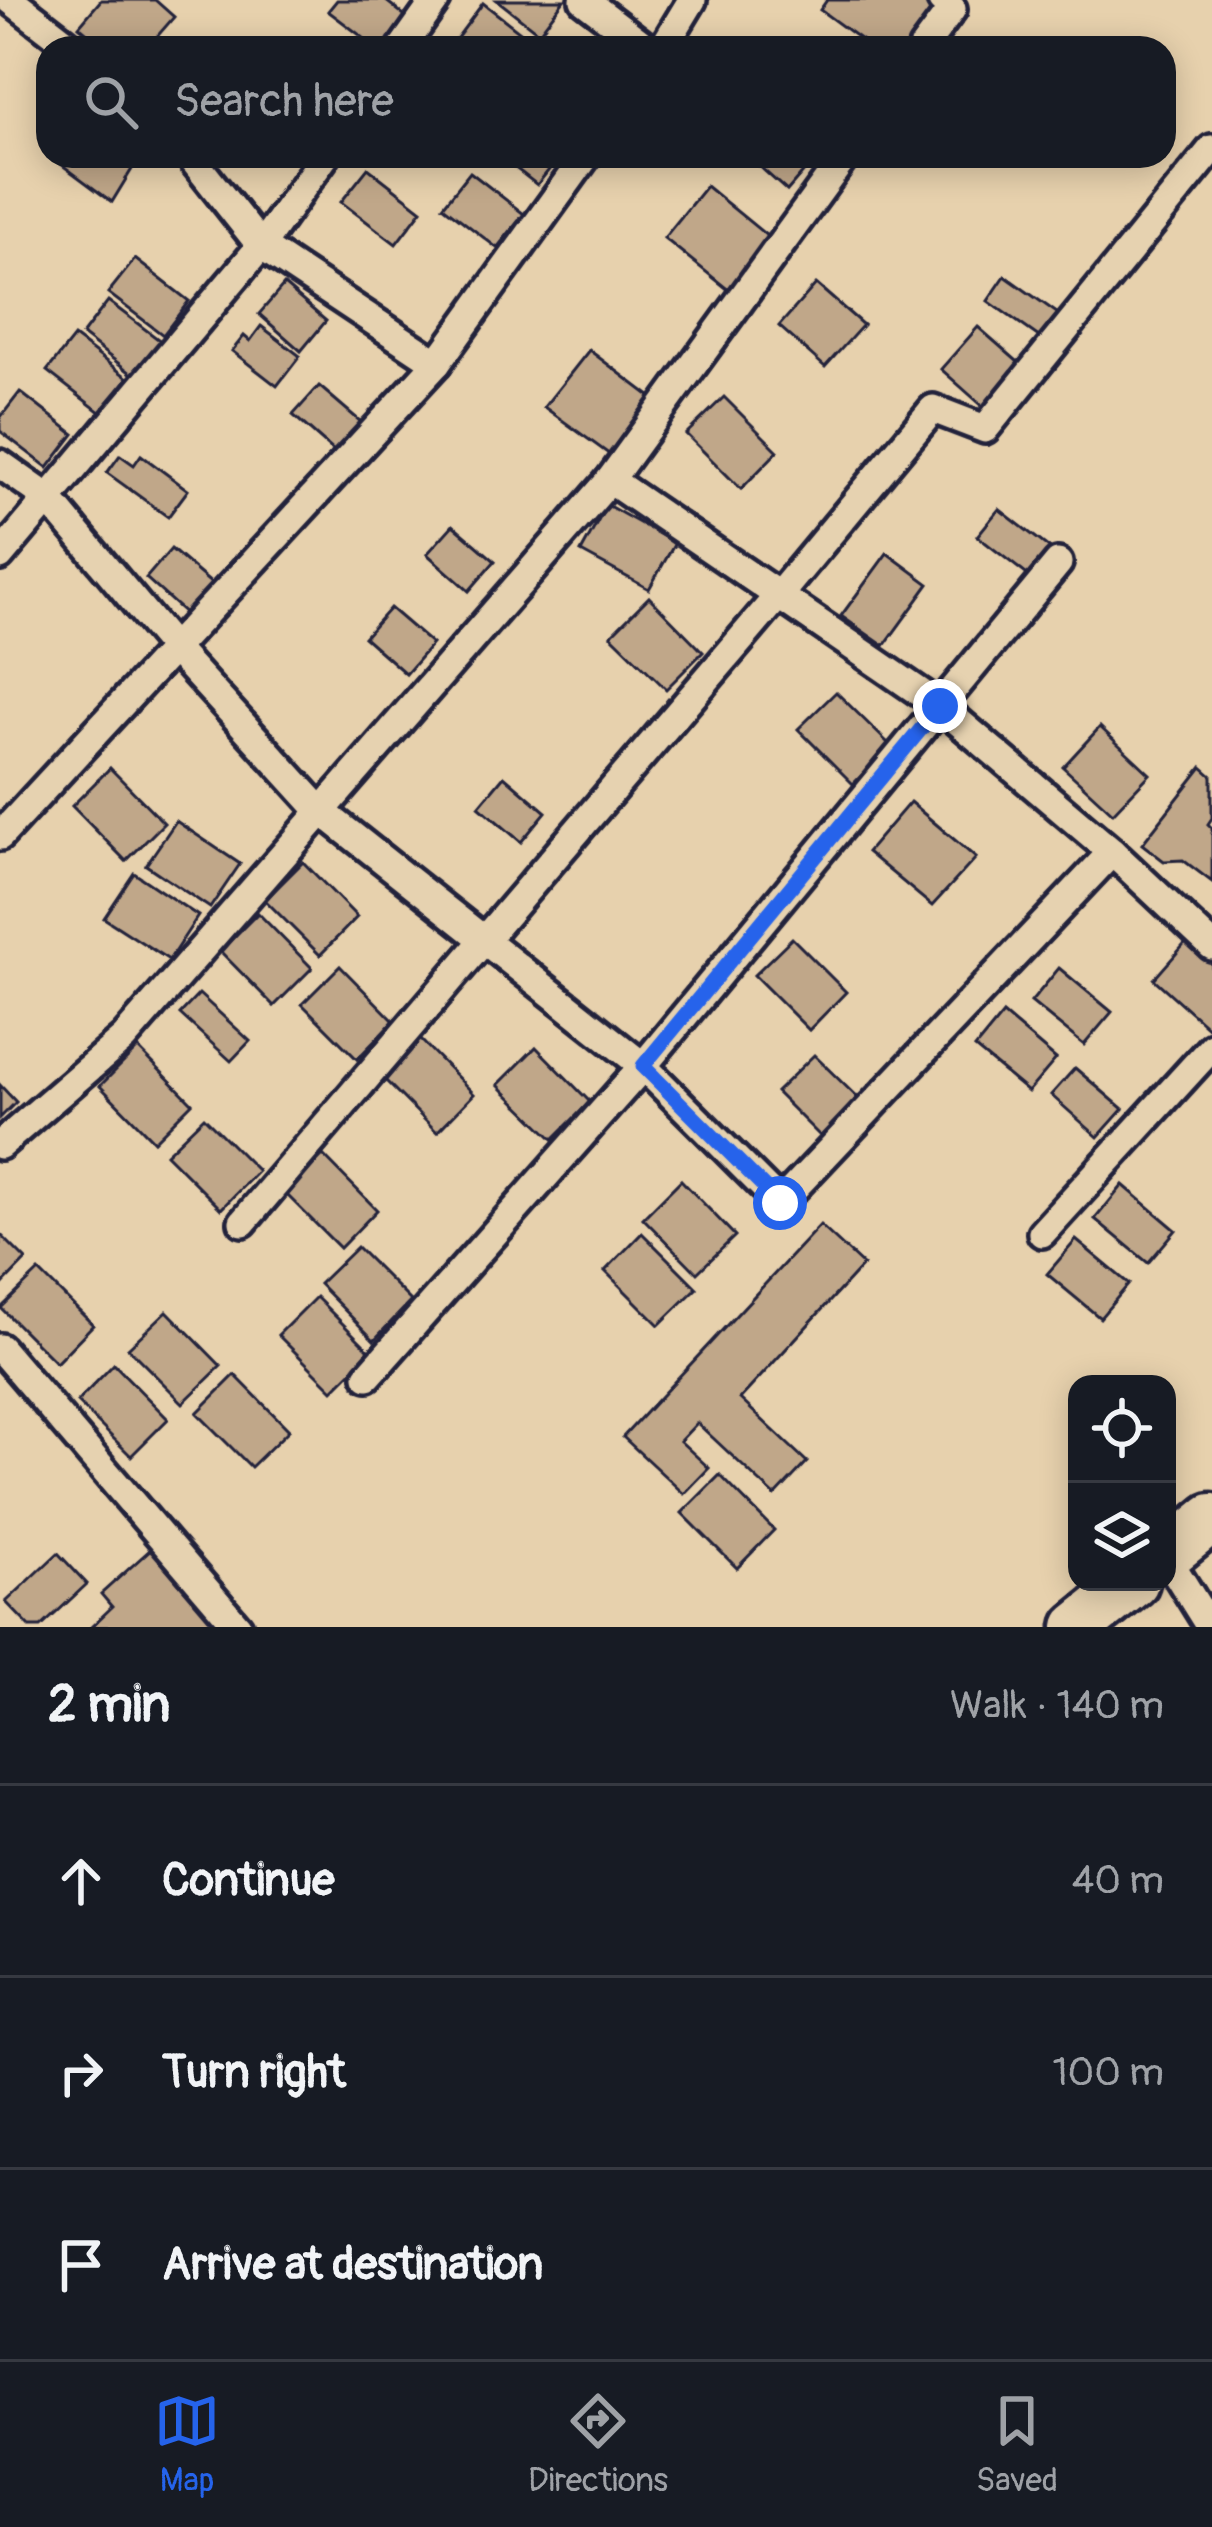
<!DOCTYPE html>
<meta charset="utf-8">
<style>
:root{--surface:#171b24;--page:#20242c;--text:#f1f3f6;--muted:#9ea1a6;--line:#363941;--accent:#2563eb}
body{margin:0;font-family:Pangolin,sans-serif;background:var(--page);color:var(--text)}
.controls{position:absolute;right:36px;bottom:36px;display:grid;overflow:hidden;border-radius:24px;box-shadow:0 6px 30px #0003}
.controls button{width:108px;height:108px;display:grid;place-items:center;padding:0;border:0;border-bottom:3px solid var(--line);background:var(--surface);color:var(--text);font:60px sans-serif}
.stop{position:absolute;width:36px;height:36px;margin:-27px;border:9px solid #2563eb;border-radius:50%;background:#fff}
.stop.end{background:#2563eb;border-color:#fff;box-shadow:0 3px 12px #0008}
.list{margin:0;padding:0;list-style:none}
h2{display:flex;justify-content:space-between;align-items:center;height:156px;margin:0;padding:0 48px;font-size:51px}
h2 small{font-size:39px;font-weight:400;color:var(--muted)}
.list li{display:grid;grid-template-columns:78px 1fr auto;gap:36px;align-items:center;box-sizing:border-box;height:192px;padding:0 48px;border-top:3px solid var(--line)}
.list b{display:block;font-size:45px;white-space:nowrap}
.list em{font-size:39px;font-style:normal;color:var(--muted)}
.icon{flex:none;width:66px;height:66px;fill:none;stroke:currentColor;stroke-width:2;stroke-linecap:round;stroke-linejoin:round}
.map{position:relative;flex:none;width:1212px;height:1627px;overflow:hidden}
.search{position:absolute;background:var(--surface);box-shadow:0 6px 30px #0003;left:36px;right:36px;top:36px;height:132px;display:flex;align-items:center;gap:30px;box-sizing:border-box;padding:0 42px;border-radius:36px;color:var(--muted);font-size:45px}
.sheet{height:732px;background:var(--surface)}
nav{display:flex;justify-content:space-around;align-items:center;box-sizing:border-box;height:168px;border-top:3px solid var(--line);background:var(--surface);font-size:33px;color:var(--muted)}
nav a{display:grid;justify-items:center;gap:6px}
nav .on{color:var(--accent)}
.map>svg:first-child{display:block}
.building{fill:#c0a789;stroke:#22223b;stroke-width:3}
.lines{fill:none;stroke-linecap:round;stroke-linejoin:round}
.street-casing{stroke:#22223b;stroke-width:36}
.highway-casing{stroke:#22223b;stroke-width:57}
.street{stroke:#e6d2b0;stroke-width:27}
.highway{stroke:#e6d2b0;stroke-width:48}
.route{stroke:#2563eb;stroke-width:15}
</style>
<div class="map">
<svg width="1212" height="1627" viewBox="0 0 1212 1627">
<rect width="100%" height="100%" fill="#e7d1ad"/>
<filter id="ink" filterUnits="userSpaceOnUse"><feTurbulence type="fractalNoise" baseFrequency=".00833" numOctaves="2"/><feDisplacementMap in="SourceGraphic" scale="24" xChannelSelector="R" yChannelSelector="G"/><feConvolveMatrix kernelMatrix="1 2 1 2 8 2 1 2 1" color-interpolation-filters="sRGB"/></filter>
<g filter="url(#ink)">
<g class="building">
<polygon points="101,0 155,0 174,17 147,48 105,48 79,26"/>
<polygon points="337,0 385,0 408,18 385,48 377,48 328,11"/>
<polygon points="497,0 564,0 539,33"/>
<polygon points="827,0 926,0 938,9 910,48 872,48 820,10"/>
<polygon points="483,3 537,45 535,48 470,48 457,38"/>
<polygon points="50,156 140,156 112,202"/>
<polygon points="500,156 560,156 537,185"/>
<polygon points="748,156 807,156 813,161 787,191"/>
<polygon points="368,168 422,210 396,244 341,202"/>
<polygon points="470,172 524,214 497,248 443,206"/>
<polygon points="706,186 778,245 736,296 664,238"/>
<polygon points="135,259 189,301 163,335 108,293"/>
<polygon points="1005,276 1064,318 1046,342 988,301"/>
<polygon points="816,284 863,325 825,367 779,326"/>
<polygon points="284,285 326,321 301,351 259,314"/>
<polygon points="108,301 162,342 136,377 82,335"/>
<polygon points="261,326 300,356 277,386 232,351 244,336 250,341"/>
<polygon points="978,327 1025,368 987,410 941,369"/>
<polygon points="74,337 128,378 101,413 47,371"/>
<polygon points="589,350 663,406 617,460 544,407"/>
<polygon points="319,386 361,422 335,452 293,415"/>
<polygon points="20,392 74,434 48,468 0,431 0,418"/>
<polygon points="724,397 778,451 741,489 686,434"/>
<polygon points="120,455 134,465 141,455 188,490 168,517 107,473"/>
<polygon points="607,505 675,543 649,589 581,552"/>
<polygon points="999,509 1057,554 1035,581 977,536"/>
<polygon points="453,525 495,561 469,591 427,554"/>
<polygon points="171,549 213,585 187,615 146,578"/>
<polygon points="887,553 929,584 884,646 841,616"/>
<polygon points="649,597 703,652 666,689 611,635"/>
<polygon points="390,608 432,644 406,674 364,637"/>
<polygon points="836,692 891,746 853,784 798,729"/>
<polygon points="1100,727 1150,774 1113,813 1063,767"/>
<polygon points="1202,767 1212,776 1212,818 1208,824 1212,828 1212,882 1183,860 1164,861 1142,844"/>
<polygon points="110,768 164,823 126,861 72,806"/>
<polygon points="504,776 546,812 521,842 479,806"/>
<polygon points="910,802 976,858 932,906 867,852"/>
<polygon points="176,821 240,864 210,908 146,865"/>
<polygon points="303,862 357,917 320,955 265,900"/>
<polygon points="134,873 198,916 169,960 104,918"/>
<polygon points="258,913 312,968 274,1006 220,951"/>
<polygon points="792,938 846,992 809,1030 754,975"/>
<polygon points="1189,939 1212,959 1211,1030 1154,979"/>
<polygon points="340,966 394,1021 357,1059 302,1004"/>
<polygon points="1059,968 1112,1012 1084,1045 1031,1002"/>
<polygon points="199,994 250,1041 231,1061 180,1014"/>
<polygon points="1003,1014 1056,1059 1028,1092 975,1048"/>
<polygon points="420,1039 474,1094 437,1132 382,1077"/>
<polygon points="536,1047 590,1102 553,1139 498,1085"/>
<polygon points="138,1048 192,1103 154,1141 100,1086"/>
<polygon points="814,1055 869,1109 831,1147 776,1092"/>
<polygon points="1075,1068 1123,1109 1098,1137 1051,1095"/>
<polygon points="0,1085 16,1102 0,1118"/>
<polygon points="204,1117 258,1171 221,1209 166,1154"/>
<polygon points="323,1155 377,1210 340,1248 285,1193"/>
<polygon points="681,1180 735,1236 697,1273 643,1218"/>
<polygon points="1123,1185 1176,1230 1148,1263 1095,1219"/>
<polygon points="820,1225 863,1265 740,1399 807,1462 775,1496 697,1423 680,1441 709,1468 684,1494 623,1437"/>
<polygon points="642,1233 697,1288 659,1325 605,1271"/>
<polygon points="0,1234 26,1260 0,1287"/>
<polygon points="1076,1240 1129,1284 1100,1318 1047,1274"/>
<polygon points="357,1247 411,1301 374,1340 319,1284"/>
<polygon points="39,1271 93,1325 56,1363 1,1308"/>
<polygon points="316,1297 371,1352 333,1390 278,1335"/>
<polygon points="167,1311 221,1366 183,1403 128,1348"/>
<polygon points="114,1364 168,1419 131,1456 77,1402"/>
<polygon points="235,1375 289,1430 251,1467 197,1413"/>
<polygon points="720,1475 774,1530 737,1568 682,1513"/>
<polygon points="152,1548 225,1627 91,1627 112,1607 101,1594"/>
<polygon points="58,1553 87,1584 41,1627 30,1627 6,1602"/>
</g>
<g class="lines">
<defs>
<g id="street">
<polyline points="11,0 73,48"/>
<polyline points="584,0 647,48"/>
<polyline points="402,48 436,0"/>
<polyline points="663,48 692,0"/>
<polyline points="923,48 952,9 942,0"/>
<polyline points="190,156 261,246 437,363"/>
<polyline points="0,464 48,498 175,650 320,810 643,1066 780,1203 1112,852"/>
<polyline points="610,480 940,706 1112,852 1212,946"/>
<polyline points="0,556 261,246 325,156"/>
<polyline points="0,836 437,363 586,156"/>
<polyline points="0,1145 124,1038 610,480 845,156"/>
<polyline points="243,1222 778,596 933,409 985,429 1212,149"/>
<polyline points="1042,1233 1212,1047"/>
<polyline points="0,1348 238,1627"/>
<polyline points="368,1376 643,1066 1058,563"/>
<polyline points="1167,1558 1210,1627"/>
</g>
<g id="highway">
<polyline points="1167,1555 1212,1518"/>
<polyline points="1078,1627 1134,1582"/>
</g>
</defs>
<use href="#street" class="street-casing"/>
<use href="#highway" class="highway-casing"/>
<use href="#street" class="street"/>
<use href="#highway" class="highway"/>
</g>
</g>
<g class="lines" filter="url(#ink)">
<polyline class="route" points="780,1203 643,1066 940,706"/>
</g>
</svg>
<div class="controls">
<button><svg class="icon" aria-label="locate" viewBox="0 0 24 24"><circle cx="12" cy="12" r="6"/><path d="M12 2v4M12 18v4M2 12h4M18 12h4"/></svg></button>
<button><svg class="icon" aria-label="layers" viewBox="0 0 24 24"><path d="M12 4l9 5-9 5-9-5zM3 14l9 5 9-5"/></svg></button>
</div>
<div class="stop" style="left:780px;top:1203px"></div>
<div class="stop end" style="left:940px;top:706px"></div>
<div class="search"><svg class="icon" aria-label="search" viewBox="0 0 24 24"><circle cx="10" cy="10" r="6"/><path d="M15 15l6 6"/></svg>Search here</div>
</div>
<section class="sheet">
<h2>2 min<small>Walk · 140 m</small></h2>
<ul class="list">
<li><svg class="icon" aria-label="ahead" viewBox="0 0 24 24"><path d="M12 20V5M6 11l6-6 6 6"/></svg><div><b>Continue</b></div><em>40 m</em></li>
<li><svg class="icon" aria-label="right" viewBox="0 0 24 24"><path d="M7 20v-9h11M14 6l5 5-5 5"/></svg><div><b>Turn right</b></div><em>100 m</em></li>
<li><svg class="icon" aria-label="arrive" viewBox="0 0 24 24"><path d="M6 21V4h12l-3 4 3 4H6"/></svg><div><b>Arrive at destination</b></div></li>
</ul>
</section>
<nav>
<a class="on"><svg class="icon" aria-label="map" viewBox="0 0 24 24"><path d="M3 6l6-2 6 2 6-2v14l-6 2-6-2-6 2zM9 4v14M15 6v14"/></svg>Map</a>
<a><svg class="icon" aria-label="directions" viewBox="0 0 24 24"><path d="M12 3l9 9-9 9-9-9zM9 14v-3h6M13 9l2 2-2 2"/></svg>Directions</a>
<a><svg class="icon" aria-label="saved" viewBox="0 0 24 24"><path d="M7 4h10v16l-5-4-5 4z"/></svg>Saved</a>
</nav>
